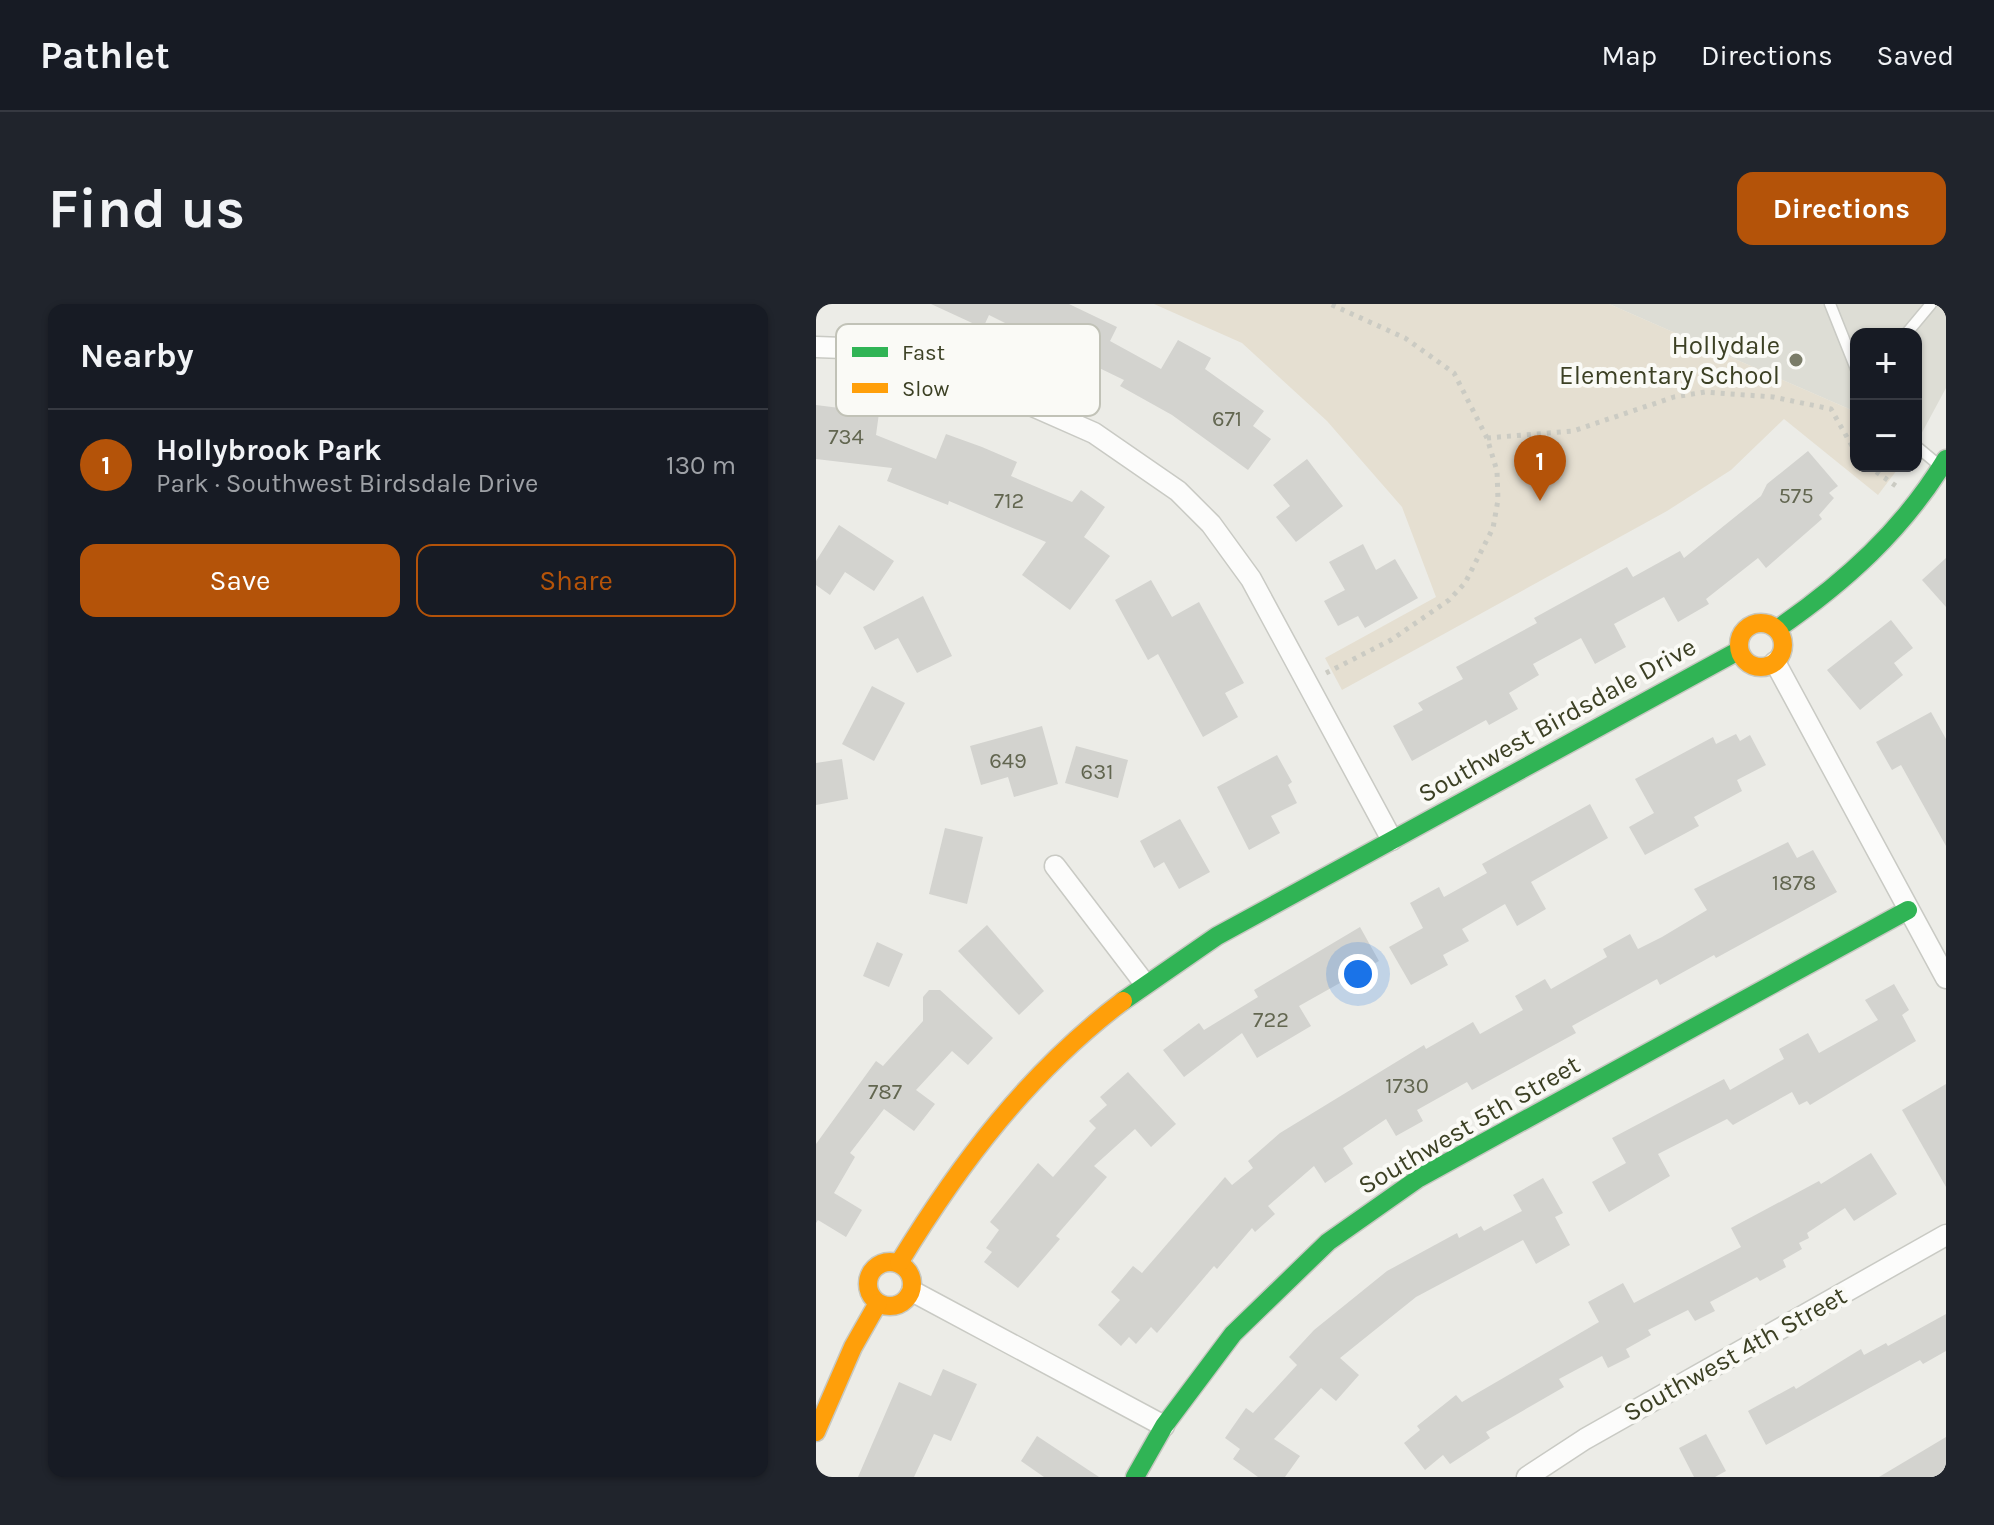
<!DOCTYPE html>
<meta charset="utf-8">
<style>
:root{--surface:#171b24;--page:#20242c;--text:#f1f3f6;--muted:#9ea1a6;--line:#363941;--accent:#b45309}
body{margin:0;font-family:Karla,sans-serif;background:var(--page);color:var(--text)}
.controls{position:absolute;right:24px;top:24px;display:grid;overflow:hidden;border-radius:16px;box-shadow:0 2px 6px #0004}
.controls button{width:72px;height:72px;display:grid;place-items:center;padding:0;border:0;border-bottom:2px solid var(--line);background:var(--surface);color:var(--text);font:40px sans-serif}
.you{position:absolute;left:542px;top:670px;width:28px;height:28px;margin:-20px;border:6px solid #fff;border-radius:50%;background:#1a73e8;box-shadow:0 0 0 12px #1a73e833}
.badge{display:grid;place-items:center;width:52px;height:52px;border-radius:50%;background:var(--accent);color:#fff;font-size:26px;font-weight:700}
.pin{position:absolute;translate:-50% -66px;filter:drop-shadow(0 2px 4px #0008)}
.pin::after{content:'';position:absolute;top:42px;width:28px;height:24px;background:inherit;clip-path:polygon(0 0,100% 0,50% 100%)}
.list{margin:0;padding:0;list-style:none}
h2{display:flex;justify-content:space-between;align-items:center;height:104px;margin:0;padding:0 32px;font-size:34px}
h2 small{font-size:26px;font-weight:400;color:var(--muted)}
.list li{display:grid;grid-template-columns:52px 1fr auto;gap:24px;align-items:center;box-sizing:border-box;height:112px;padding:0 32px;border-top:2px solid var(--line)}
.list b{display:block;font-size:30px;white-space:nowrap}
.list p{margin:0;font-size:26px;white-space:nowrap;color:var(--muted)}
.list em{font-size:26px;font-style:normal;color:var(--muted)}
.actions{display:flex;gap:16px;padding:24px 32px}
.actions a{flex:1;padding:18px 0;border:2px solid var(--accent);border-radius:16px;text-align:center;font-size:28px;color:var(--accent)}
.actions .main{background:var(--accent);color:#fff}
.map{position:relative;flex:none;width:1130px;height:1173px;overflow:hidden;border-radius:16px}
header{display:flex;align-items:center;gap:48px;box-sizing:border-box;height:112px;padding:0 40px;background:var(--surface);border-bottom:2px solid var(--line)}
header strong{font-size:38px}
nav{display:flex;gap:44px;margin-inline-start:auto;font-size:28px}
.intro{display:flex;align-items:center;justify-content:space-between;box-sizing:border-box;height:192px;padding:0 48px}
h1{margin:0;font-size:56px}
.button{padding:20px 36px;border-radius:16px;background:var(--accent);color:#fff;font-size:28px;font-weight:700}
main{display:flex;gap:48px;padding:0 48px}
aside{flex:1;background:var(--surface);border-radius:16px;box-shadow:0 2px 6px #0004}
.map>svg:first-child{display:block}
.built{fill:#ddddd5}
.green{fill:#e5dfd1}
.building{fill:#d3d3cf}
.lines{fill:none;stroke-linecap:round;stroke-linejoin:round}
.lane-casing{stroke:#c9cac4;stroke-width:13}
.street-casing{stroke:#c9cac4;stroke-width:23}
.fast-casing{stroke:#c7c8c1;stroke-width:21}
.slow-casing{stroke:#c7c8c1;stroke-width:21}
.path{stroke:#cbcbc3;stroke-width:5;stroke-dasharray:4 6;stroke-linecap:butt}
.lane{stroke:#fcfcfb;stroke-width:10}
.street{stroke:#fcfcfb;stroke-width:20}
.fast{stroke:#30b455;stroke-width:18}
.slow{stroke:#ff9f0a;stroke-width:18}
.poi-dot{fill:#7a7c68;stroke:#fafaf6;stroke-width:3}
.labels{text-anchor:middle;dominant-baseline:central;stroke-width:8;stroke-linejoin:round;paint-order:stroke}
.number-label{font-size:22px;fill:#626650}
.poi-label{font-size:26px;fill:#3c4024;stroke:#fafaf6;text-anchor:end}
.street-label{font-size:26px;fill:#3c4024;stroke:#fafaf6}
.key{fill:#fafaf6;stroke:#c1c2b7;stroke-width:2}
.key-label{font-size:22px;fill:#3c4024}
</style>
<header>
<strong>Pathlet</strong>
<nav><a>Map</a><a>Directions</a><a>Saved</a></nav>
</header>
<div class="intro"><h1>Find us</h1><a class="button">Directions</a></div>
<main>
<aside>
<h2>Nearby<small></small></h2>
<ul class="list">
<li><span class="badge">1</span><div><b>Hollybrook Park</b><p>Park · Southwest Birdsdale Drive</p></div><em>130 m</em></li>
</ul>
<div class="actions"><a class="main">Save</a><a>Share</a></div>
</aside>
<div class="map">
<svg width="1130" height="1173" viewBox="0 0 1130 1173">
<rect width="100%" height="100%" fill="#ecece7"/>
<polygon class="built" points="793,0 1130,0 1130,84 1102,136 1100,30 1040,30 1040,108"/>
<polygon class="green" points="338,0 793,0 1040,108 1040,162 1084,162 1062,191 968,115 915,166 851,207 526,386 509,354 620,293 586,203 511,117 426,39"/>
<g class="building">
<polygon points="115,0 253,0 301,23 294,37 345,65 362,36 395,54 389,65 448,107 437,122 455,135 432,166 356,111 304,82 308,76 248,47 243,58 214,43 219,34 173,11 167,24"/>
<polygon points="0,101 63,109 60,131 120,155 130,130 166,143 201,158 195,172 256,198 265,186 289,203 268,233 294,252 254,306 206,271 230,238 133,197 132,201 71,177 76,164 0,155"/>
<polygon points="992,147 1022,182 1013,189 1018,194 1003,211 1006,215 950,264 942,254 890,295 893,300 862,318 848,293 798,320 810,343 779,360 765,334 717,360 723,371 693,389 702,405 673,421 670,416 596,457 577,422 607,406 602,399 647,375 640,363 721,319 718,314 811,263 817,273 864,247 868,254 945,192 951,180"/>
<polygon points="491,155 527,202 480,238 460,213 474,202 457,181"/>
<polygon points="23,221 78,257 58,287 29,268 14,291 0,281 0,257"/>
<polygon points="547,240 560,266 579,255 602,294 549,324 542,312 522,322 508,297 529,286 513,258"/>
<polygon points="1130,254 1130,303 1106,276"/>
<polygon points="335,276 356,313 383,298 428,379 409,389 422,413 387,433 342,350 332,356 299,296"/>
<polygon points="107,292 136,352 101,369 82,334 59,346 47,323"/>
<polygon points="1075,316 1097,344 1078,359 1087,371 1044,406 1011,366"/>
<polygon points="56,382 89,399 58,457 26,440"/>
<polygon points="1115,408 1130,435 1130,542 1085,461 1076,466 1060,438"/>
<polygon points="226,422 242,480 198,493 192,473 165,481 154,442"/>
<polygon points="920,430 924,437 934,431 950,461 921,476 926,487 878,513 883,522 829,551 813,523 838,509 819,475 897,433 900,440"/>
<polygon points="260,442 312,456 302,494 249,479"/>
<polygon points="461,451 476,478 472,481 481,499 455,512 464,529 433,546 401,483"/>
<polygon points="26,455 32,495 0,501 0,459"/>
<polygon points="774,500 792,534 715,578 730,605 701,622 689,600 646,625 653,637 627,651 632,661 595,681 573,643 607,624 594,599 623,583 628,593 671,569 666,560"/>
<polygon points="364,515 394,568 363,585 348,558 338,564 324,537"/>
<polygon points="129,524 167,533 151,600 113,590"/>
<polygon points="972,538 981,554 997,546 1021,588 900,654 898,651 844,681 841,675 756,722 760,729 656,786 651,778 601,806 607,817 580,832 570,815 527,844 537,860 509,879 498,862 452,902 459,910 439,928 436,924 401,965 398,962 341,1029 335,1023 320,1040 313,1033 305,1042 282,1021 304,996 295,988 317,962 326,969 409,873 416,881 437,864 432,857 464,829 608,741 610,745 657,718 664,730 707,706 699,692 729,675 735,685 791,653 787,645 814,630 822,645 846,633 891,606 878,585"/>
<polygon points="171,621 228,687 203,711 142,647"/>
<polygon points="544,623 563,657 483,702 495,722 441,754 426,729 368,773 347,746 383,719 388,726 442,693 438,686"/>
<polygon points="61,638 87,650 73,683 47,672"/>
<polygon points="1078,680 1093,706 1086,711 1100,737 994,801 991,797 983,801 976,788 917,821 911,815 842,850 854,872 793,908 776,878 810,859 796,834 908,775 914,786 968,755 963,745 992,729 1003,749 1062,716 1049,696"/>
<polygon points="113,686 124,686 177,734 152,761 136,747 100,786 119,800 98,827 68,805 34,849 39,853 18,889 46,906 30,933 2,916 0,919 0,840 60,757 67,762 107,717 107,693"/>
<polygon points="312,768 360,820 335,843 319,825 278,862 291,873 240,932 244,935 202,984 168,958 176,948 170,944 183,926 174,918 222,859 237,873 280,824 273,817 291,801 284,793"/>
<polygon points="1130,780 1130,883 1086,806"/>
<polygon points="1055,849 1081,890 1038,917 1029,904 991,929 993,934 983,939 986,945 967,956 970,963 944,977 941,973 894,998 899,1007 879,1017 872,1006 832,1026 835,1031 810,1045 814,1053 792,1064 786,1052 743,1075 748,1083 670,1128 674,1134 634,1160 627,1151 609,1166 588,1139 604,1126 601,1122 640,1091 646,1098 783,1018 772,998 807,979 818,999 925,943 915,924 1003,877 1005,880"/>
<polygon points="727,874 747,909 739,913 754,941 720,960 707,936 600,993 524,1054 543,1071 520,1097 505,1084 458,1135 484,1152 469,1173 442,1173 417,1155 424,1145 409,1134 430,1104 437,1109 481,1061 473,1053 498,1026 571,967 641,929 643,934 665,922 668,927 706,907 697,891"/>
<polygon points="1130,1010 1130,1047 1107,1060 1104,1056 950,1141 932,1107 978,1082 980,1085 1045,1045 1048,1051 1070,1039 1072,1042"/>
<polygon points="127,1065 161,1080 135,1137 118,1130 98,1173 42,1173 83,1078 115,1092"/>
<polygon points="890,1130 910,1167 899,1173 878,1173 863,1144"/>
<polygon points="221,1132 283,1173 228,1173 205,1157"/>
<polygon points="1130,1133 1130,1173 1063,1173"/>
</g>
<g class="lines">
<defs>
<g id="lane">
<polyline points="1014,0 1040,65"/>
<polyline points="1090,30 1115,0"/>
<polyline points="1100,142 1124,162"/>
</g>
<g id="street">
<polyline points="0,43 54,45 142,69 278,129 362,187 395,220 435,275 576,536"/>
<polyline points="959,358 1130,674"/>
<polyline points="239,562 329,680"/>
<polyline points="96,987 348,1122"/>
<polyline points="711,1173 769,1135 1130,931"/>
</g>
<g id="fast">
<path d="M 961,325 C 1029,278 1087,226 1130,155"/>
<polyline points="307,697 401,632 922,347"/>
<polyline points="319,1173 348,1122 417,1030 512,938 603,874 1092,606"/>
</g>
<g id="slow">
<circle cx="945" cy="341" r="22"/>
<circle cx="74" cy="980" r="22"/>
<path d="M 83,959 C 144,859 213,768 307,697"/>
<polyline points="0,1128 37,1043 62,999"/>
</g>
</defs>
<use href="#lane" class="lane-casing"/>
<use href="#street" class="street-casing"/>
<use href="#fast" class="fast-casing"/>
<use href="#slow" class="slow-casing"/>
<g class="path">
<polyline points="671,134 757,127 858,93 889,88 957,93 1015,105 1040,149"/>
<polyline points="1052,162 1080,182"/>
<polyline points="510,369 575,336 633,296 649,279 677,224 682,196 681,167 671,134 638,69 589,34 514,0"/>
</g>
<use href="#lane" class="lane"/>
<use href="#street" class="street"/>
<use href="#fast" class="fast"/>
<use href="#slow" class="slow"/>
</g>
<circle class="poi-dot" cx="980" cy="56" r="8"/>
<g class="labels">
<g class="number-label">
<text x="411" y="115">671</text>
<text x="30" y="133">734</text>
<text x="980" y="192">575</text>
<text x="193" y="197">712</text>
<text x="192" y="457">649</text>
<text x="281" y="468">631</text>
<text x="978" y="579">1878</text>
<text x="455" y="716">722</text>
<text x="591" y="782">1730</text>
<text x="69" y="788">787</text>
</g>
<g class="poi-label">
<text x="964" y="41">Hollydale<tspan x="964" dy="30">Elementary School</tspan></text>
</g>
<g class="street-label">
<text transform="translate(741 416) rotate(-29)">Southwest Birdsdale Drive</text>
<text transform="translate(653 821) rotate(-30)">Southwest 5th Street</text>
<text transform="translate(919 1050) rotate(-29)">Southwest 4th Street</text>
</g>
</g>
<rect x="20" y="20" width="264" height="92" rx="12" class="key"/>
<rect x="36" y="43" width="36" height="10" fill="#30b455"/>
<rect x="36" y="79" width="36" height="10" fill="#ff9f0a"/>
<g class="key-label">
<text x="86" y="56">Fast</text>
<text x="86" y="92">Slow</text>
</g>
</svg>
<div class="controls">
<button>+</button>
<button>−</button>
</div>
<div class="you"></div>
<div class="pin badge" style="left:724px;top:197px">1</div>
</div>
</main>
